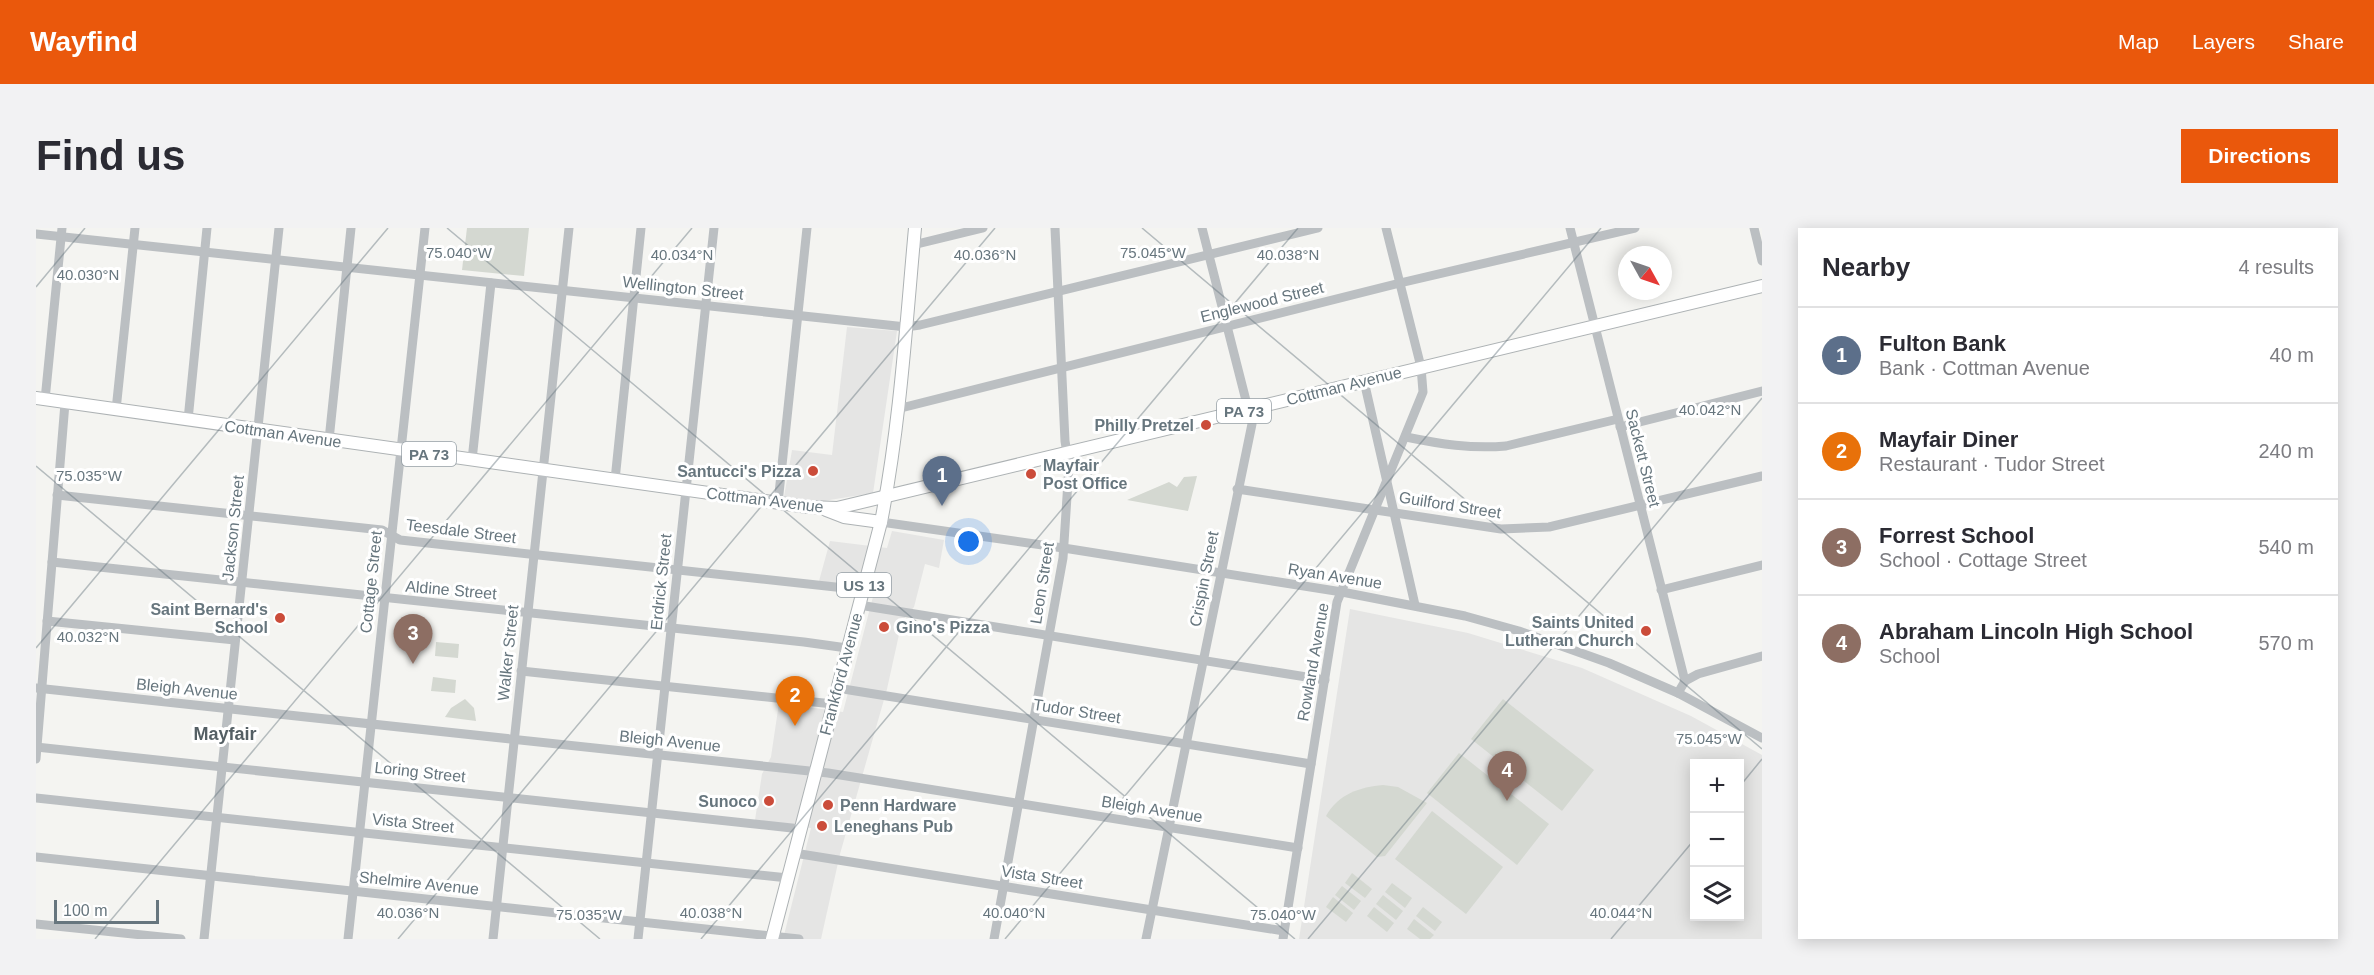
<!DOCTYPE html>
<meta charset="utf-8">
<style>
:root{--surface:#fff;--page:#f2f2f3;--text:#2b2b33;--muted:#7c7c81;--line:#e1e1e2;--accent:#ea580c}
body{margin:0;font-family:Arial,sans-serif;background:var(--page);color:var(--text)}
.controls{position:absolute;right:18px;bottom:18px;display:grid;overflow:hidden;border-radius:0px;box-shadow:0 3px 15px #0003}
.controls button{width:54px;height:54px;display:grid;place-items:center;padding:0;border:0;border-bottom:2px solid var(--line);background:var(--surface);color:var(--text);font:30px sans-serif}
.compass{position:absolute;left:1582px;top:18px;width:54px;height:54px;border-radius:50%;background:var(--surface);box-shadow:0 3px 15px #0003;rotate:130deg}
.scale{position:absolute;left:18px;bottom:15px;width:105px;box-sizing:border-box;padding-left:6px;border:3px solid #67767e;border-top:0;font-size:16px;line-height:21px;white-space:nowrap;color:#67767e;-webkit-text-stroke:4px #fff;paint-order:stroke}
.you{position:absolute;left:933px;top:314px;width:21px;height:21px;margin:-15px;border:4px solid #fff;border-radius:50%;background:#1a73e8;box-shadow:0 0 0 9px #1a73e833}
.badge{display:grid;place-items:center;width:39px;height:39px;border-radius:50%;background:var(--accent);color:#fff;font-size:20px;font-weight:700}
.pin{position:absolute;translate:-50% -50px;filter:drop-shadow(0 2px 3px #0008)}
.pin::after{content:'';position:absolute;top:32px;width:21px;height:18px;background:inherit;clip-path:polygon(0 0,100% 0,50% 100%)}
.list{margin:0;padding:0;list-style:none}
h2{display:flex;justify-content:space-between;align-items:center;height:78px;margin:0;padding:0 24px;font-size:26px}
h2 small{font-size:20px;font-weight:400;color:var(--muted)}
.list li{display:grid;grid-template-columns:39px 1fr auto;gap:18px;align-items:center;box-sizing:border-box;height:96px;padding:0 24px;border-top:2px solid var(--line)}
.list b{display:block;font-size:22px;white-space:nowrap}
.list p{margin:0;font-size:20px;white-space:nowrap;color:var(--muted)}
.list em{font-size:20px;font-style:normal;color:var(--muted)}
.icon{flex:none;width:33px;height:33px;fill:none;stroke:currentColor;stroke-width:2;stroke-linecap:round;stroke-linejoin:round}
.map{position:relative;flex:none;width:1726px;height:711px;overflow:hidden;border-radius:0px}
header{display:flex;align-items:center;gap:36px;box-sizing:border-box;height:84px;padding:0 30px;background:var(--accent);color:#fff}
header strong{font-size:28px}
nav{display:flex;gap:33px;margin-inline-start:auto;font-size:21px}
.intro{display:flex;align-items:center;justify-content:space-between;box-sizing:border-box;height:144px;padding:0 36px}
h1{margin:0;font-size:42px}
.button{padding:15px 27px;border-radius:0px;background:var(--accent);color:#fff;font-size:21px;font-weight:700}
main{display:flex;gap:36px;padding:0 36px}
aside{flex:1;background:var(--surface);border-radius:0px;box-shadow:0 3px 15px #0003}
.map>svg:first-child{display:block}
.built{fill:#e5e5e4;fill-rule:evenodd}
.green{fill:#d4d8d1}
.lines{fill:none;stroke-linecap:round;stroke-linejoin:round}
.major-casing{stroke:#adb2b4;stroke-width:14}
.minor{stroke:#bbbfc2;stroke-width:9}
.major{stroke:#fff;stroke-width:12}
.ticks{fill:none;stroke:#67767e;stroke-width:1.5;stroke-opacity:0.45}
.poi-dot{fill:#cb4c3a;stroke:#fff;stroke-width:2}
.labels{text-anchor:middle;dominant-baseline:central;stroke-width:6;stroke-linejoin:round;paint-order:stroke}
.shield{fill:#fff;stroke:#959fa5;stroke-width:1.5}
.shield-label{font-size:15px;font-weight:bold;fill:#67767e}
.street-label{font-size:16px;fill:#67767e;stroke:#fff}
.poi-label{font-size:16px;font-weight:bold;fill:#67767e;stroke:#fff;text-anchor:end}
.neighbourhood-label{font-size:18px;font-weight:bold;fill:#545f64;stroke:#fff}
.ticks-label{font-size:15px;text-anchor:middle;fill:#67767e;stroke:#fff;stroke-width:6;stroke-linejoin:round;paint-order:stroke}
</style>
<header>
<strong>Wayfind</strong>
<nav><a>Map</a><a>Layers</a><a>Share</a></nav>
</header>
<div class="intro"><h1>Find us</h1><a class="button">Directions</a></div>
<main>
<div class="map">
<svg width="1726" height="711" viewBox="0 0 1726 711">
<rect width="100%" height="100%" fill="#f4f4f1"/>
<g class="built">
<polygon points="811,99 861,103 837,265 781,274 748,269 756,222 796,227"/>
<polygon points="856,303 908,312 903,340 889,336 878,379 866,393 851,461 804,626 785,711 747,711 775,600 719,592 726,546 735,529 743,475 807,484 839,361 783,353 794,313 851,320"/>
<path d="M 1314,381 L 1432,405 L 1546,440 L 1655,488 L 1726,527 L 1726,711 L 1263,711 ZM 1658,536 L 1704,536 L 1704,688 L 1658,688 Z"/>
</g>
<g class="green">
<polygon points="431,0 493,0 488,48 426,42"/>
<polygon points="1161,248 1152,283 1091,272 1133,254 1141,259 1148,249"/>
<polygon points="400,414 423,416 422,430 399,428"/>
<polygon points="397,449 420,452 419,465 395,463"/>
<polygon points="429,471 438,480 440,493 409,489 415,480"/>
<polygon points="1467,471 1558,542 1526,583 1435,511"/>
<polygon points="1423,525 1513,596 1481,637 1391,565"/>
<path d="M 1347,557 L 1362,559 L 1391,575 L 1349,628 L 1341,629 L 1290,588 C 1302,566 1324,559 1347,557 Z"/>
<polygon points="1396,583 1467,639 1430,686 1359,631"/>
<polygon points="1316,645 1336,661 1329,670 1309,655"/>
<polygon points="1356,655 1376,670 1369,680 1349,664"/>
<polygon points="1306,658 1325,673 1318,682 1299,667"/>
<polygon points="1347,667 1367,683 1360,692 1340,676"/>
<polygon points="1297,669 1317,685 1310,694 1290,679"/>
<polygon points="1338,679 1358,695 1351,704 1331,688"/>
<polygon points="1387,679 1406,694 1399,703 1380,688"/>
<polygon points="1378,691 1398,707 1394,711 1384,711 1371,701"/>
</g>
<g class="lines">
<defs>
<g id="major">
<polyline points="0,170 772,279 801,280 1726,58"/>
<polyline points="790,282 808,289 845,294"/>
<path d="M 736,711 L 845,294 C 864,197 870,98 879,0"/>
</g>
</defs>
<use href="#major" class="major-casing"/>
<g class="minor">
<polyline points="1534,0 1649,453 1642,465"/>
<polyline points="1718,0 1726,33"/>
<polyline points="0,6 870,99 884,97 1282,0"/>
<polyline points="877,17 947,0"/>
<polyline points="1328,153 1379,377"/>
<polyline points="9,172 26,0"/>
<polyline points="861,181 1364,55 1599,0"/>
<polyline points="80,182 99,0"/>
<polyline points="152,192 171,0"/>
<polyline points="1584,199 1726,163"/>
<path d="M 1370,209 C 1404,216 1435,221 1470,218 L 1582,191"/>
<polyline points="293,212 315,0"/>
<polyline points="436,232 455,55"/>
<polyline points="579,252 605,0"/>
<polyline points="1201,261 1465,301 1513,299 1726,248"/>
<polyline points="21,267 346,302 364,312 827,362"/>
<polyline points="742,275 771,0"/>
<polyline points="845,294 1034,321 1306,364 1429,388 1483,403 1573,435 1642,465 1726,510"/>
<polyline points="16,334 768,414 811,420"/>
<polyline points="1625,362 1726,337"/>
<polyline points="823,377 1289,452"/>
<polyline points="11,393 199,412"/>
<polyline points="485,443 797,476"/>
<polyline points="1649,453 1662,446 1726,428"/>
<polyline points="0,460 792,545 1262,620"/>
<polyline points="801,460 1275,536"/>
<polyline points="0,519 765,601"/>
<polyline points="0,531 29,175"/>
<polyline points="0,570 752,650"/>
<polyline points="758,625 1248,703"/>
<polyline points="0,629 763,711"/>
<polyline points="0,696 145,711"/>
<polyline points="168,711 243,0"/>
<polyline points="312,711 389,0"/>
<polyline points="457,711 533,0"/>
<polyline points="602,711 678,0"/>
<polyline points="958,711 1027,330 1033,238 1029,213 1019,0"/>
<polyline points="1110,711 1216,196 1166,0"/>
<polyline points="1247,711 1301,374 1387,164 1385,139 1350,0"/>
</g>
<use href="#major" class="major"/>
</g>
<path class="ticks" d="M 411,0 L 1259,711M 1106,0 L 1726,521M 0,59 L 49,0M 0,238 L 564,711M 0,420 L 352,0M 1704,558 L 1726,531M 59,711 L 656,0M 362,711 L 959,0M 665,711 L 1262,0M 969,711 L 1565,0M 1272,711 L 1726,170M 1575,711 L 1658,612"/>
<g class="poi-dot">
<circle cx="1170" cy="197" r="6"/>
<circle cx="777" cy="243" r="6"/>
<circle cx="995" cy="246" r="6"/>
<circle cx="244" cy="390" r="6"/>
<circle cx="848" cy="399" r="6"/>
<circle cx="1610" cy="403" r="6"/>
<circle cx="733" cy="573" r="6"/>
<circle cx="792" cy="577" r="6"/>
<circle cx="786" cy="598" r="6"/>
</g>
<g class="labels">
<g class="shield">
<rect x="1181" y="171" width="54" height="24" rx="4.5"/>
<rect x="366" y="214" width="54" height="24" rx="4.5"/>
<rect x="801" y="345" width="54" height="24" rx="4.5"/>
</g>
<g class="shield-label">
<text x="1208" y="183">PA 73</text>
<text x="393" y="226">PA 73</text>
<text x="828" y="357">US 13</text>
</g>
<g class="street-label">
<text transform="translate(647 60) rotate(6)">Wellington Street</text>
<text transform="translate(1226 74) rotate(-14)">Englewood Street</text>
<text transform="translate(1308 158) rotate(-14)">Cottman Avenue</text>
<text transform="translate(247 206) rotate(8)">Cottman Avenue</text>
<text transform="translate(1607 230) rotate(76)">Sackett Street</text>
<text transform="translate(729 272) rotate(7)">Cottman Avenue</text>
<text transform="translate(1414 277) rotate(9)">Guilford Street</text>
<text transform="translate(197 300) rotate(-84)">Jackson Street</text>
<text transform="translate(425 303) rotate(7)">Teesdale Street</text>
<text transform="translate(1299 348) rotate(9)">Ryan Avenue</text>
<text transform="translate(1168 351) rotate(-79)">Crispin Street</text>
<text transform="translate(335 354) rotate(-84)">Cottage Street</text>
<text transform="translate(625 354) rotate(-84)">Erdrick Street</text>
<text transform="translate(1006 355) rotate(-81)">Leon Street</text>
<text transform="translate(415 362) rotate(5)">Aldine Street</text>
<text transform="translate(472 425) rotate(-84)">Walker Street</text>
<text transform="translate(1277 434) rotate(-80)">Rowland Avenue</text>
<text transform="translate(805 446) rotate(-75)">Frankford Avenue</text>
<text transform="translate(151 461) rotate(6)">Bleigh Avenue</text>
<text transform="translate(1041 483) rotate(9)">Tudor Street</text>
<text transform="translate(634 513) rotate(6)">Bleigh Avenue</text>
<text transform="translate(384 544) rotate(6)">Loring Street</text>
<text transform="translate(1116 581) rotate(9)">Bleigh Avenue</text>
<text transform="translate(377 595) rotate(6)">Vista Street</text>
<text transform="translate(1006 649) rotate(9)">Vista Street</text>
<text transform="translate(383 655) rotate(6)">Shelmire Avenue</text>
</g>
<g class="poi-label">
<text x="1158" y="197">Philly Pretzel</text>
<text x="1007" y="237" text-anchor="start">Mayfair<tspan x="1007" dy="18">Post Office</tspan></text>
<text x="765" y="243">Santucci's Pizza</text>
<text x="232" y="381">Saint Bernard's<tspan x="232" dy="18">School</tspan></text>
<text x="1598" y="394">Saints United<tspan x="1598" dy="18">Lutheran Church</tspan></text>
<text x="860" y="399" text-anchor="start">Gino's Pizza</text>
<text x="721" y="573">Sunoco</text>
<text x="804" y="577" text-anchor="start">Penn Hardware</text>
<text x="798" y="598" text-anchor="start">Leneghans Pub</text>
</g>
<g class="neighbourhood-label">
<text x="189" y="506">Mayfair</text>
</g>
</g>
<g class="ticks-label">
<text x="423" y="30">75.040°W</text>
<text x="1117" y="30">75.045°W</text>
<text x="646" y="32">40.034°N</text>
<text x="949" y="32">40.036°N</text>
<text x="1252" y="32">40.038°N</text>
<text x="52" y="52">40.030°N</text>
<text x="1674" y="187">40.042°N</text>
<text x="53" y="253">75.035°W</text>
<text x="52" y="414">40.032°N</text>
<text x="1673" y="516">75.045°W</text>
<text x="372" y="690">40.036°N</text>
<text x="675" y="690">40.038°N</text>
<text x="978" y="690">40.040°N</text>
<text x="1585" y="690">40.044°N</text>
<text x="553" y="692">75.035°W</text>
<text x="1247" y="692">75.040°W</text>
</g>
</svg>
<div class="controls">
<button>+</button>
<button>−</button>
<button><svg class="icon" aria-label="layers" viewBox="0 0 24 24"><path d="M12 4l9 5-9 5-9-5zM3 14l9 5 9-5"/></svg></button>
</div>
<svg class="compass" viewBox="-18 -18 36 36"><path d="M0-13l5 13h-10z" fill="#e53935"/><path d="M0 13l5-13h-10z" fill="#7c7c81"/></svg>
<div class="scale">100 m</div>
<div class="you"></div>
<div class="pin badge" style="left:906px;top:278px;background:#5c6f8a">1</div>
<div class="pin badge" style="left:759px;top:498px;background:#e8710a">2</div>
<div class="pin badge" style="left:377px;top:436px;background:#8d6e63">3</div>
<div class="pin badge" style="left:1471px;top:573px;background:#8d6e63">4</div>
</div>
<aside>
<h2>Nearby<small>4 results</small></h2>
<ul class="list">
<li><span class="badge" style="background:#5c6f8a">1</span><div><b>Fulton Bank</b><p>Bank · Cottman Avenue</p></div><em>40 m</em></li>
<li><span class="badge" style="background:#e8710a">2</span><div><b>Mayfair Diner</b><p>Restaurant · Tudor Street</p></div><em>240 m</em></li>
<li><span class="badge" style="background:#8d6e63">3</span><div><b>Forrest School</b><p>School · Cottage Street</p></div><em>540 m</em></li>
<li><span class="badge" style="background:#8d6e63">4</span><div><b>Abraham Lincoln High School</b><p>School</p></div><em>570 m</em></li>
</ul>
</aside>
</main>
